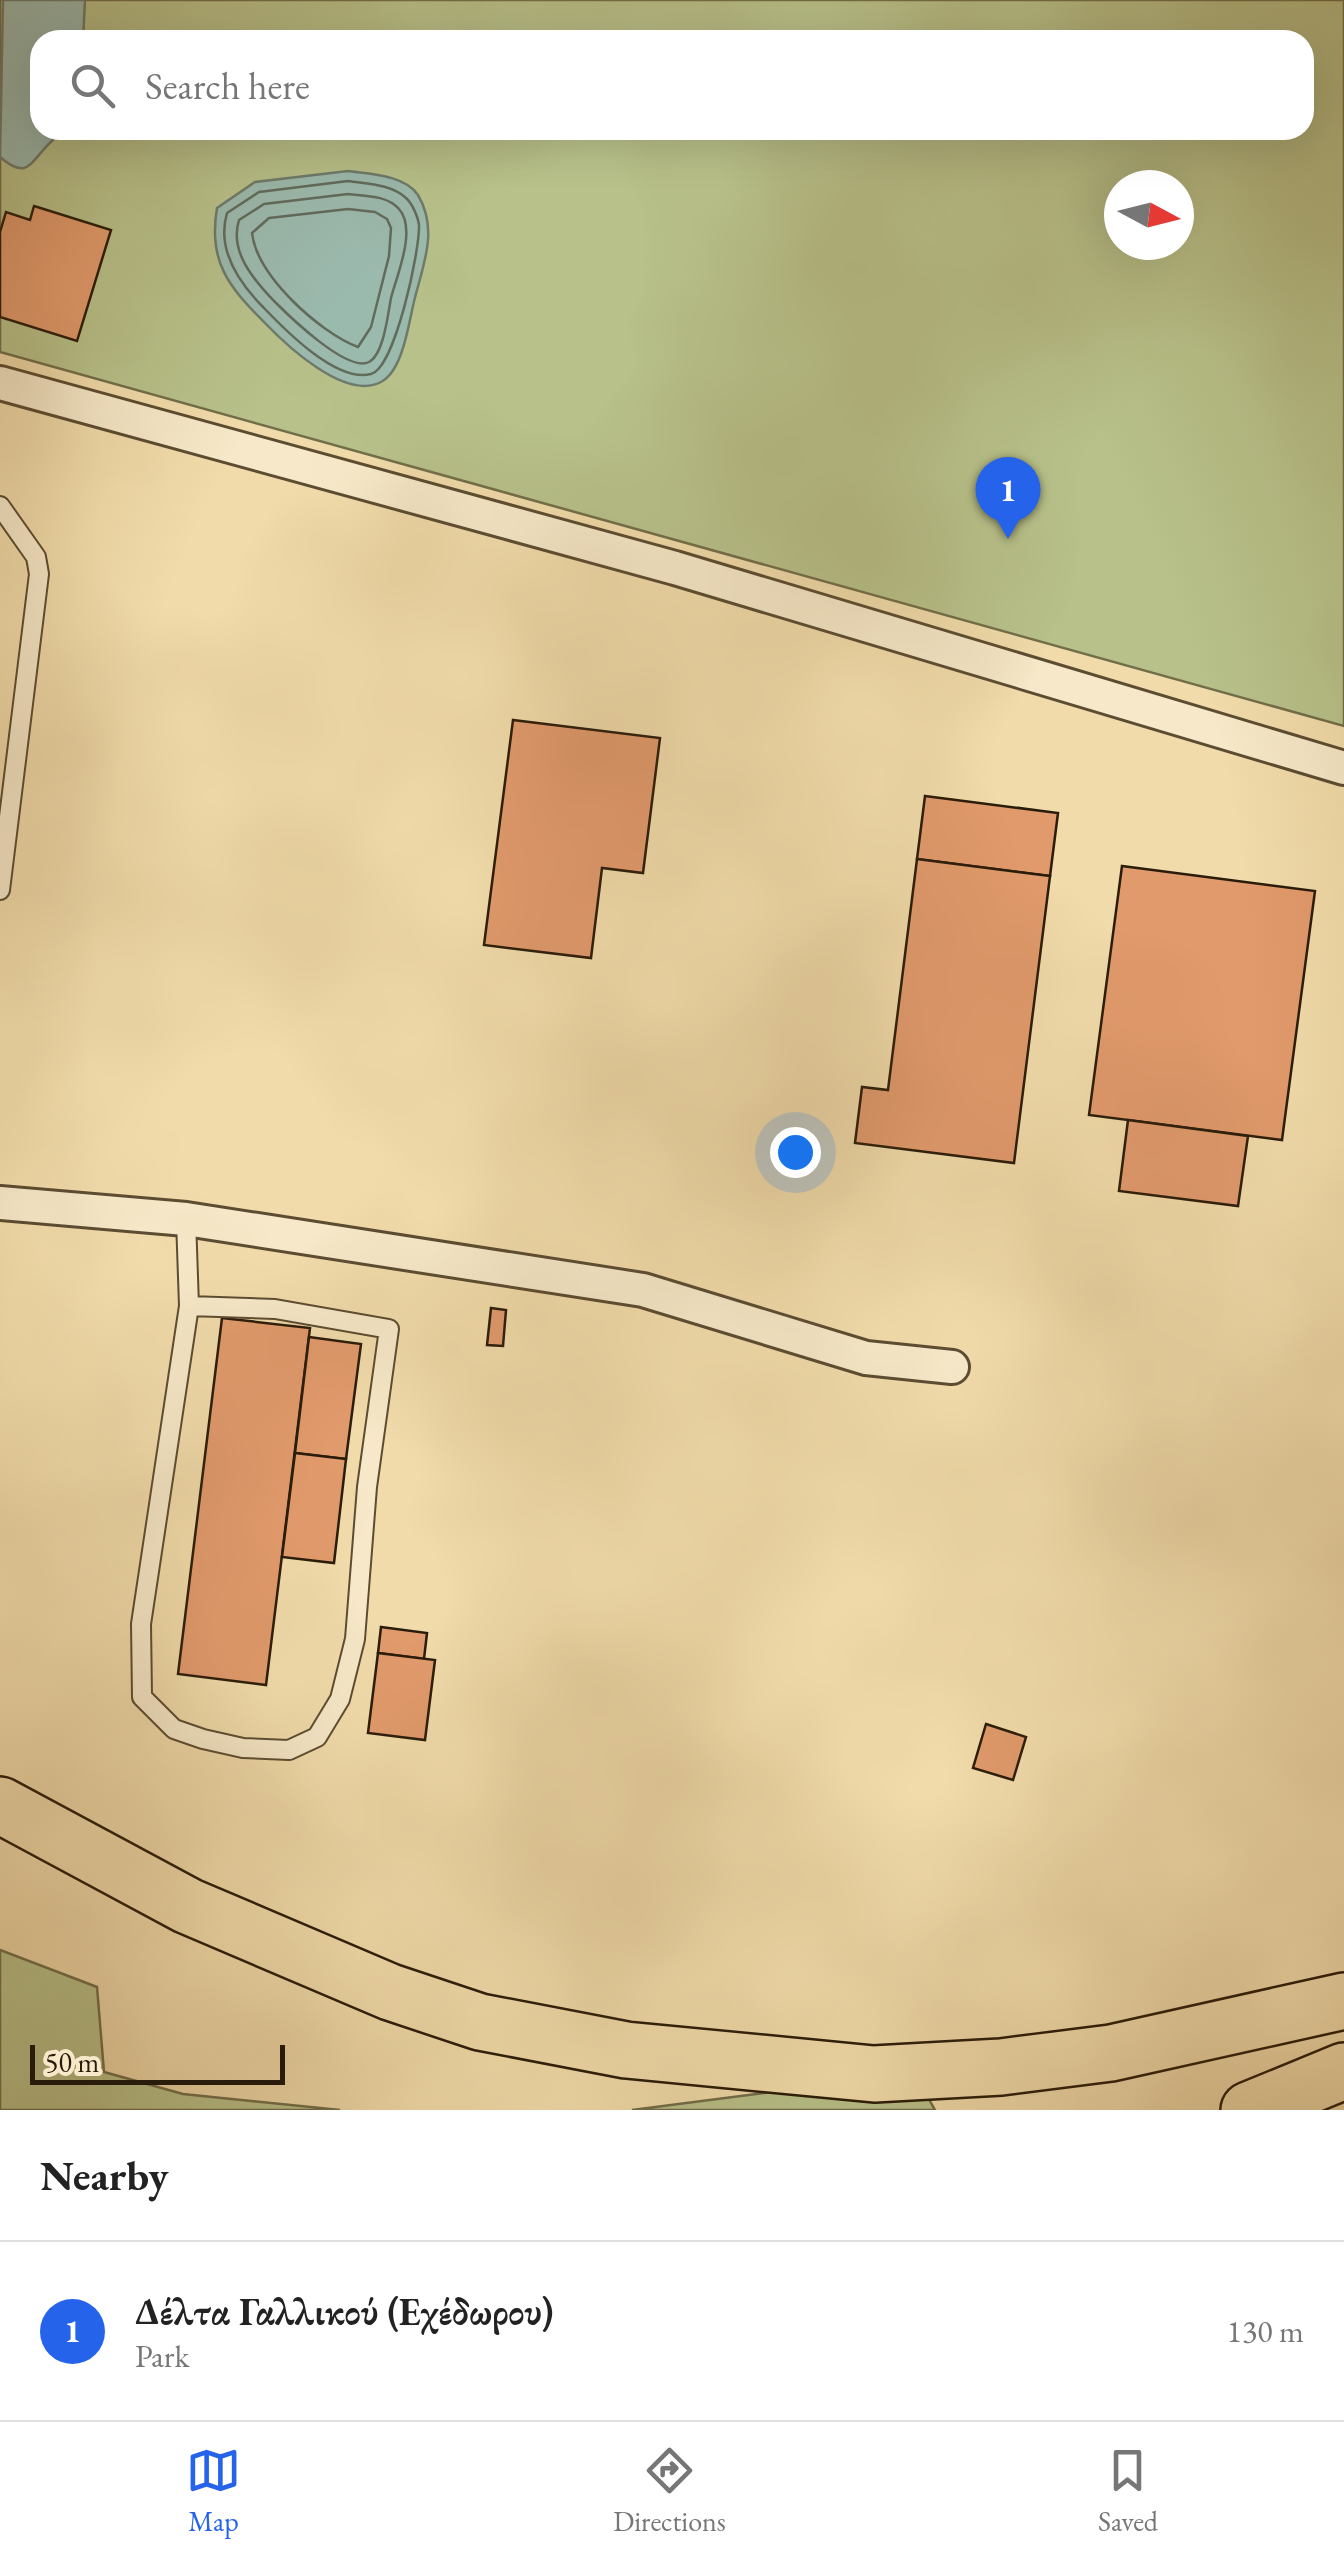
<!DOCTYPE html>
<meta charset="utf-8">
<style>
:root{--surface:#fff;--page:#f6f6f6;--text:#222;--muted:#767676;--line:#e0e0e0;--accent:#2563eb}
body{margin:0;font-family:"EB Garamond",serif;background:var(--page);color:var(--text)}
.compass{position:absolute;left:1104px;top:170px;width:90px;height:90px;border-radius:50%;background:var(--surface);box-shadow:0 10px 40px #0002;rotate:97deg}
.scale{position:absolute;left:30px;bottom:25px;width:255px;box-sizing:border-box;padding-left:10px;border:5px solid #2a1c0a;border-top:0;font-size:28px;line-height:35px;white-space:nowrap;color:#2a1c0a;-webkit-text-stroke:8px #f6e8c8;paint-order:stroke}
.you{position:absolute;left:795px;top:1152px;width:35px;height:35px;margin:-25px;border:8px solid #fff;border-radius:50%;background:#1a73e8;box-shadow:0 0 0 15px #1a73e833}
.badge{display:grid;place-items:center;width:65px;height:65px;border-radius:50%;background:var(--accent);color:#fff;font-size:32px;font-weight:700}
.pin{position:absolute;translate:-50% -82px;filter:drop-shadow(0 2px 5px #0008)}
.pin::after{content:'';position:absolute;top:52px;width:35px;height:30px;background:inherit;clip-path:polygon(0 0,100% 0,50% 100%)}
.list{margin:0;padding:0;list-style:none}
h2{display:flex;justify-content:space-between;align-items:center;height:130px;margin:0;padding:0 40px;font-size:42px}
h2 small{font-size:32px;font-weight:400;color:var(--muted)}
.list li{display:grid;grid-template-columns:65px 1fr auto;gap:30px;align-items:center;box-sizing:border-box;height:180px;padding:0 40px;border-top:2px solid var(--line)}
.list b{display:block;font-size:38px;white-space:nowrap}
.list p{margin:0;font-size:32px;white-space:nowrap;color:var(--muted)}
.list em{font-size:32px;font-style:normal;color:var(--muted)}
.icon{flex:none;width:55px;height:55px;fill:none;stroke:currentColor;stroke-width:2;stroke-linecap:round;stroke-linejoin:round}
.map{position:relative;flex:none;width:1344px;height:2110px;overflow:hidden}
.search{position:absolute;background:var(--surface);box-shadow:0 10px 40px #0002;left:30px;right:30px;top:30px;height:110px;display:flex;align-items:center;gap:25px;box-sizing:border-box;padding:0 35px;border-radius:30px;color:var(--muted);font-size:38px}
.sheet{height:310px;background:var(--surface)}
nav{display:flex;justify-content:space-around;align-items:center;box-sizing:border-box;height:140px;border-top:2px solid var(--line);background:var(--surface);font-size:28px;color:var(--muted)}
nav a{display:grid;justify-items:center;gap:5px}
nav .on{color:var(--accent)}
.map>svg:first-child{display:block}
.green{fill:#b8c18a;stroke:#716e4a;stroke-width:2.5;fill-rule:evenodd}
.water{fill:#9bbaae;stroke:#6e7b6c;stroke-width:2.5}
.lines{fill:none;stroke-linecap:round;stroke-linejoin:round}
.shore{stroke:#626b5c;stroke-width:2.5}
.building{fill:#e19a6c;stroke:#2a1c0a;stroke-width:2.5}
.lane-casing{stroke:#5c4c32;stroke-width:22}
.street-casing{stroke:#5c4c32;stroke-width:38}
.highway-casing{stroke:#2a1c0a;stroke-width:60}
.lane{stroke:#f6e8c8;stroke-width:18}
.street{stroke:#f6e8c8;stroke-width:32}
.highway{stroke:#f1dbaa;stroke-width:55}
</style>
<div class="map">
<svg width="1344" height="2110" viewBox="0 0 1344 2110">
<rect width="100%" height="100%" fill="#f1dbaa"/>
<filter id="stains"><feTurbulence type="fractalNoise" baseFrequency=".002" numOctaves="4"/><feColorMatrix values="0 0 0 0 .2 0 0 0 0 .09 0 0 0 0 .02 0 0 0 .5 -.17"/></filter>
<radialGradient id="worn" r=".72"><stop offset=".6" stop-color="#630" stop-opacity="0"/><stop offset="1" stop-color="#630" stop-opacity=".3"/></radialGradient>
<g class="green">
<path d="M 0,0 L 1344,0 L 1344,726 L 0,352 ZM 40,40 L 1304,40 L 1304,130 L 40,130 ZM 1119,185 L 1179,185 L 1179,245 L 1119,245 Z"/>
<polygon points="0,1950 97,1987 104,2072 183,2094 340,2110 0,2110"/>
<polygon points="779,2091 927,2096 935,2110 632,2110"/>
</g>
<g class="water">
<path d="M 3,0 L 85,0 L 83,40 L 40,40 L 40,130 L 63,130 C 57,137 51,141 45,148 C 28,167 25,178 0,157 Z"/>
<path d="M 348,171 C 369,174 405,175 418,195 C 440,232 421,269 413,306 C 408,328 402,371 381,382 C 345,401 286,345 264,322 C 228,286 208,261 217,208 L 255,182 Z"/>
</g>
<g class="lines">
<g class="shore">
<path d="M 348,181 C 367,184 391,184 406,198 C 412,203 418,217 419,225 C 420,250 395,368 371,374 C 337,383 286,331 264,308 C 239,283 216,250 227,213 L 259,192 Z"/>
<path d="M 348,194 C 364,196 387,195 399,209 C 417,229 397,275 391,298 C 388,313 384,354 369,362 C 347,373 288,315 274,301 C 254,280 229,252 239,220 L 264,204 Z"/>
<path d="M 348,209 L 375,212 L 387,219 L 391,228 L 389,256 L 371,327 L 358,347 C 319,332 257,276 252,233 L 269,218 Z"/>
</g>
</g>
<g class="building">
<polygon points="34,206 111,230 77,341 0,317 0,232 6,212 30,220"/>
<polygon points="513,720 660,738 643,873 602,868 591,958 484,945"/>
<polygon points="925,796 1058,813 1050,876 917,859"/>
<polygon points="917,859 1050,876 1014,1163 855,1143 862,1087 888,1090"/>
<polygon points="1122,866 1315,891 1282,1140 1089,1115"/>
<polygon points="1128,1120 1248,1136 1238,1206 1119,1191"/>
<polygon points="491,1308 506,1310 503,1346 487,1345"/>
<polygon points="222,1318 310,1328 266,1685 178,1674"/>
<polygon points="309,1337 361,1344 346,1459 295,1453"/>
<polygon points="295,1453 346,1459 334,1563 282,1557"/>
<polygon points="381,1627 427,1633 424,1659 378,1653"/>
<polygon points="378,1653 435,1660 425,1740 368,1733"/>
<polygon points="986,1724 1026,1737 1013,1780 973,1768"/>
</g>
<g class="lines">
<defs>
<g id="lane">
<polyline points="0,506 36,557 39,574 0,890"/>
<polyline points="186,1219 189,1306 275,1309 389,1329 367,1487 355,1639 340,1699 317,1737 289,1750 243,1748 203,1739 174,1729 142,1697 141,1624 189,1306"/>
</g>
<g id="street">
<polyline points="0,383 675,568 1344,768"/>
<polyline points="0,1203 186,1219 643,1290 866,1358 952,1367"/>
</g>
<g id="highway">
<polyline points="0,1805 188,1906 390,1992 480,2022 626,2050 874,2074 1001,2067 1111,2053 1344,2001"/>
<polyline points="1249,2110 1344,2071"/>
</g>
</defs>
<use href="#lane" class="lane-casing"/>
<use href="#street" class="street-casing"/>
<use href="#highway" class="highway-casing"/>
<use href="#lane" class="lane"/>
<use href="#street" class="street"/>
<use href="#highway" class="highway"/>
</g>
<rect width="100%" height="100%" filter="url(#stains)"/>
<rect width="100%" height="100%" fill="url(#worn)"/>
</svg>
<svg class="compass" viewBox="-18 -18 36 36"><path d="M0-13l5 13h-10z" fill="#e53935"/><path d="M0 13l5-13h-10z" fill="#767676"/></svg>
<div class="scale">50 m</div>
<div class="you"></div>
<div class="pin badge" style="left:1008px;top:539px">1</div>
<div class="search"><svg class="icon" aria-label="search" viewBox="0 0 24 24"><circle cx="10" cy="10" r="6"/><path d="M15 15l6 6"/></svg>Search here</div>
</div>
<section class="sheet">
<h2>Nearby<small></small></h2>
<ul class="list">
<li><span class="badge">1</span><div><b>Δέλτα Γαλλικού (Εχέδωρου)</b><p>Park</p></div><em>130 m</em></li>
</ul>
</section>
<nav>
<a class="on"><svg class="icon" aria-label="map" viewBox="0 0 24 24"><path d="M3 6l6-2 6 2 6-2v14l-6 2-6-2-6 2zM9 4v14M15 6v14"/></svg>Map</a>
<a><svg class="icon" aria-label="directions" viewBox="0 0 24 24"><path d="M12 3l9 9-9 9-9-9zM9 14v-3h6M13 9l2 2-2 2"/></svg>Directions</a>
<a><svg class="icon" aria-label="saved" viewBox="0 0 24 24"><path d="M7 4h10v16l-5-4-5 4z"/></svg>Saved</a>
</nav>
